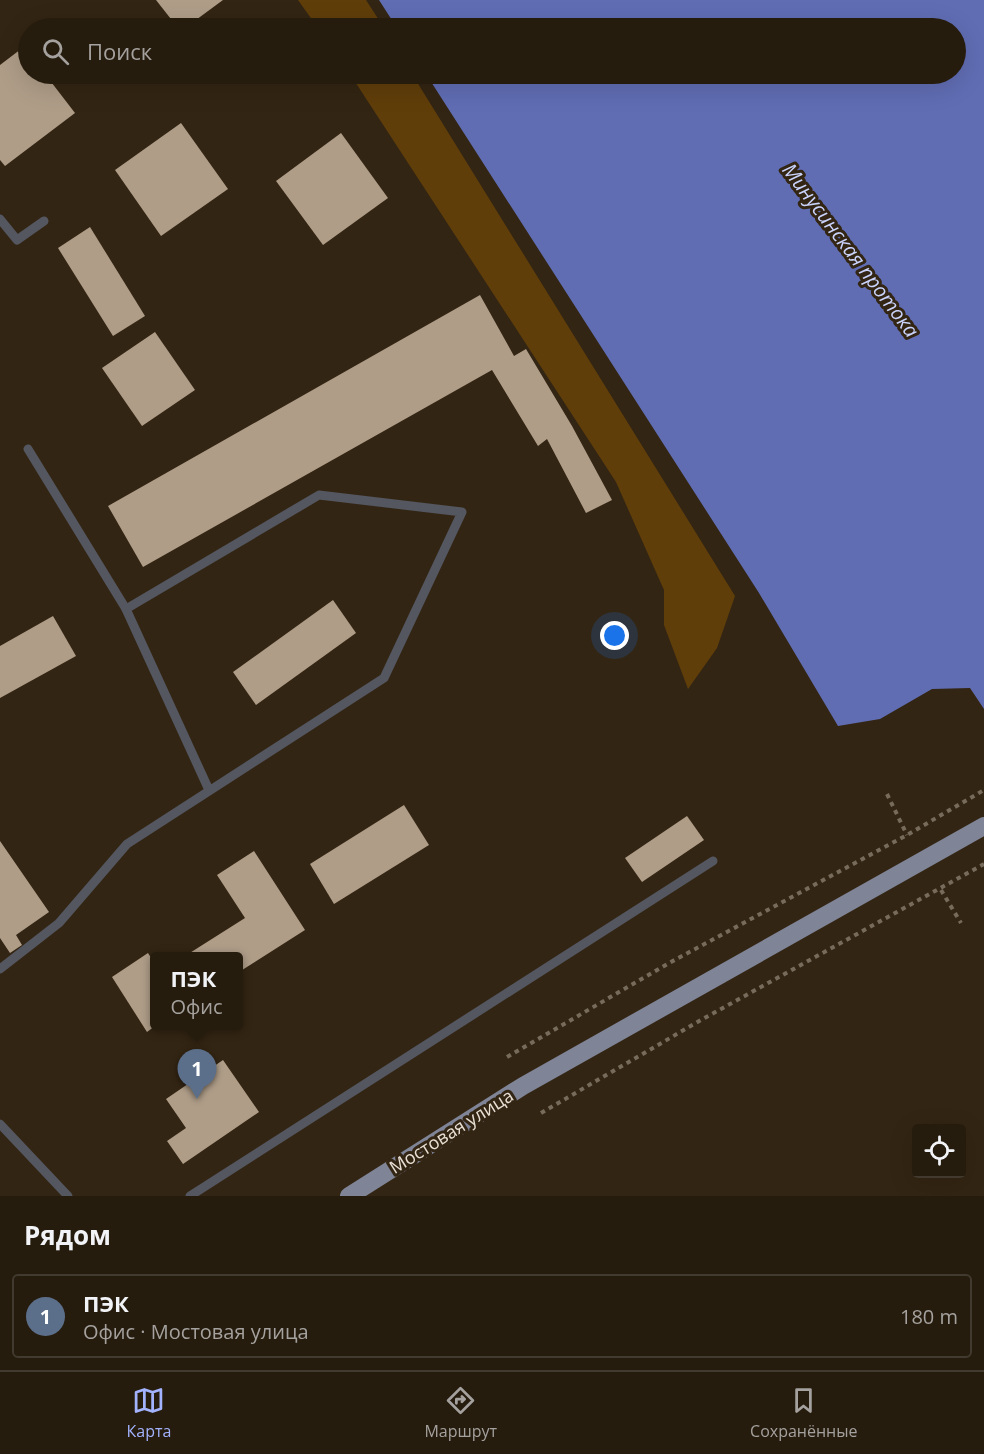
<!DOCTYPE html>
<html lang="ru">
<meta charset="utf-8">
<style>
:root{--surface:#261c0e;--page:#2e2517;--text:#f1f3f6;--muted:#a4a19e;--line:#423a2e;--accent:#a2b2fd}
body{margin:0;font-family:"Open Sans",sans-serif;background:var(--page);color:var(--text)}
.controls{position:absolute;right:18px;bottom:18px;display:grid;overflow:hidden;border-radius:6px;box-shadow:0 6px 24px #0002}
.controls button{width:54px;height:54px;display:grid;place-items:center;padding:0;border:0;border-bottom:2px solid var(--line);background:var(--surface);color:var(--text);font:30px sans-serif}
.you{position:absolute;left:615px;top:636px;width:21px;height:21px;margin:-15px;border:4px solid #fff;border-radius:50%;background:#1a73e8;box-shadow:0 0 0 9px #1a73e833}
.badge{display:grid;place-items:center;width:39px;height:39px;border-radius:50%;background:var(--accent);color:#fff;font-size:20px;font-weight:700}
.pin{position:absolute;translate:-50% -50px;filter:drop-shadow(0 2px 3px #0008)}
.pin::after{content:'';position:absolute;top:32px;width:21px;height:18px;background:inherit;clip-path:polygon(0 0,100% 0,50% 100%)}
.popup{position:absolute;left:150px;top:952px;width:93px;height:78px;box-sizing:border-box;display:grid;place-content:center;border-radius:6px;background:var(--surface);filter:drop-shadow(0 2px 4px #0005);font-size:20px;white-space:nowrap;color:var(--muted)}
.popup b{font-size:22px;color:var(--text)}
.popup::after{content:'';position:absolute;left:50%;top:100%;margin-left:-12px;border:12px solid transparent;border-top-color:var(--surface)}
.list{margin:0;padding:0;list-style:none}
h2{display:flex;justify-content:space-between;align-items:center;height:78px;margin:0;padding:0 24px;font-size:26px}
h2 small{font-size:20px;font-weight:400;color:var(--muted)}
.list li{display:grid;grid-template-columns:39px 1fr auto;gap:18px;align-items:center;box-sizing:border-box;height:84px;margin:0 12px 12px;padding:0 12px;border:2px solid var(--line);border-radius:6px}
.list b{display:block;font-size:22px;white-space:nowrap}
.list p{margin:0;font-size:20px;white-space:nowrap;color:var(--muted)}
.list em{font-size:20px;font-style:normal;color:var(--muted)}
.icon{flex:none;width:33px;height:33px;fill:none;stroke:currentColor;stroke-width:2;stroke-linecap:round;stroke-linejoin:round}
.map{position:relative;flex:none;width:984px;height:1196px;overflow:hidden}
.search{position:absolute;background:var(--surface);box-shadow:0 6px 24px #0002;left:18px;right:18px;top:18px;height:66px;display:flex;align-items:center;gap:15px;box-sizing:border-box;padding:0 21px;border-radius:33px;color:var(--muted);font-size:22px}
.sheet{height:174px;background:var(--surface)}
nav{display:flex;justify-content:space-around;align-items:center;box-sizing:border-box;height:84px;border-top:2px solid var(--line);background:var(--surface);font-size:16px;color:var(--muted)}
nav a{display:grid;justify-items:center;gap:3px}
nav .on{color:var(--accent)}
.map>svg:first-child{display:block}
.green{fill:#603e0a}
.water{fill:#606db3}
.building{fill:#af9d88}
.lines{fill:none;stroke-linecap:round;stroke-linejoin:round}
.path{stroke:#776b5b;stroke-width:4;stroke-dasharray:4.5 4.5;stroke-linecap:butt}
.lane{stroke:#545660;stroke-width:9}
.primary{stroke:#7f8497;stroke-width:18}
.labels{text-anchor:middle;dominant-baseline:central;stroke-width:6;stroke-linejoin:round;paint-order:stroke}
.street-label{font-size:18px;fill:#e9e0d5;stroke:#332513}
.water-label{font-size:20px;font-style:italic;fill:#cad3fb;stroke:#332513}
</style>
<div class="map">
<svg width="984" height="1196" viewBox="0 0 984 1196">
<rect width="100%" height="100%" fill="#332513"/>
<g class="green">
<polygon points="298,0 366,0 384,28 318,28"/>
<polygon points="350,74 412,74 735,596 717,648 688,689 664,625 664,590 616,482"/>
</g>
<polygon class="water" points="379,0 984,0 984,709 970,688 932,689 880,719 838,726 759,593 426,74 956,74 956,28 397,28"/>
<g class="building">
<polygon points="156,0 223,0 185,28 178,28"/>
<polygon points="25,46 28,52 28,74 45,74 75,113 5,166 0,160 0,65"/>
<polygon points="181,123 228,189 161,236 115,170"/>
<polygon points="341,133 388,198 323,245 276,181"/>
<polygon points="90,227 145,316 113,336 58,248"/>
<polygon points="480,295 514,356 526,349 572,426 612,500 586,513 547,439 538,446 492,370 143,567 108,506"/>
<polygon points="155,332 195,390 142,426 102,368"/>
<polygon points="333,600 356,633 256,705 233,672"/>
<polygon points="53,616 76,656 0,698 0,646"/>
<polygon points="404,805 429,845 334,904 310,864"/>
<polygon points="687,816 704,840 642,882 625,858"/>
<polygon points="0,841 49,912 16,935 22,945 10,953 0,938"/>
<polygon points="254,851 305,930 239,972 239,956 185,956 245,918 217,875"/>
<polygon points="148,953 155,964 155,1026 147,1032 112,977"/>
<polygon points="223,1060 259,1112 183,1164 167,1141 186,1128 166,1099"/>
</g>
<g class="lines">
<g class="path">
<polyline points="887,794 907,835"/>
<polyline points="941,890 961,923"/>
<polyline points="507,1057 671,962 907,835 984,790"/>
<polyline points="541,1113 701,1020 984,864"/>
</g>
<g class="lane">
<polyline points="0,219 17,240 44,221"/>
<polyline points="28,449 126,609"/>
<polyline points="0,969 59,923 127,844 384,678 462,512 319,495 126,609 209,790"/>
<polyline points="0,1124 68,1196"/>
<polyline points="190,1196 713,861"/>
</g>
<polyline class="primary" points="349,1196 523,1086 984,826"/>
</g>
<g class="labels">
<g class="street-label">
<text transform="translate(451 1131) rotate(-32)">Мостовая улица</text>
</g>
<g class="water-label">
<text transform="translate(851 250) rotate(53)">Минусинская протока</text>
</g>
</g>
</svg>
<div class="controls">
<button><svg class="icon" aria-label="locate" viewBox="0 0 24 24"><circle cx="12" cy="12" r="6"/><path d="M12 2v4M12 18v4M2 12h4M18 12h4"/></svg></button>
</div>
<div class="you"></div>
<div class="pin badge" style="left:197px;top:1099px;background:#5c6f8a">1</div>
<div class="popup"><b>ПЭК</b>Офис</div>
<div class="search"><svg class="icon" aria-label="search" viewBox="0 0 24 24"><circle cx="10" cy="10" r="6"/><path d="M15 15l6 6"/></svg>Поиск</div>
</div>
<section class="sheet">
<h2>Рядом<small></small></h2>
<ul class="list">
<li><span class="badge" style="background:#5c6f8a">1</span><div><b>ПЭК</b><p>Офис · Мостовая улица</p></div><em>180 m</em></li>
</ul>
</section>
<nav>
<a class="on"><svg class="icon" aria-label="map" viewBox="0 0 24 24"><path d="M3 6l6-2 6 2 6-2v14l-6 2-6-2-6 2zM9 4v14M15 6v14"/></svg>Карта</a>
<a><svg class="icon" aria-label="directions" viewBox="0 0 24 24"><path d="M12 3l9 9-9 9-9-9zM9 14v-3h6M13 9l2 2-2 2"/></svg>Маршрут</a>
<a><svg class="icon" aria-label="saved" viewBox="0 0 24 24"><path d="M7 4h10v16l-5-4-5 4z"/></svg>Сохранённые</a>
</nav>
